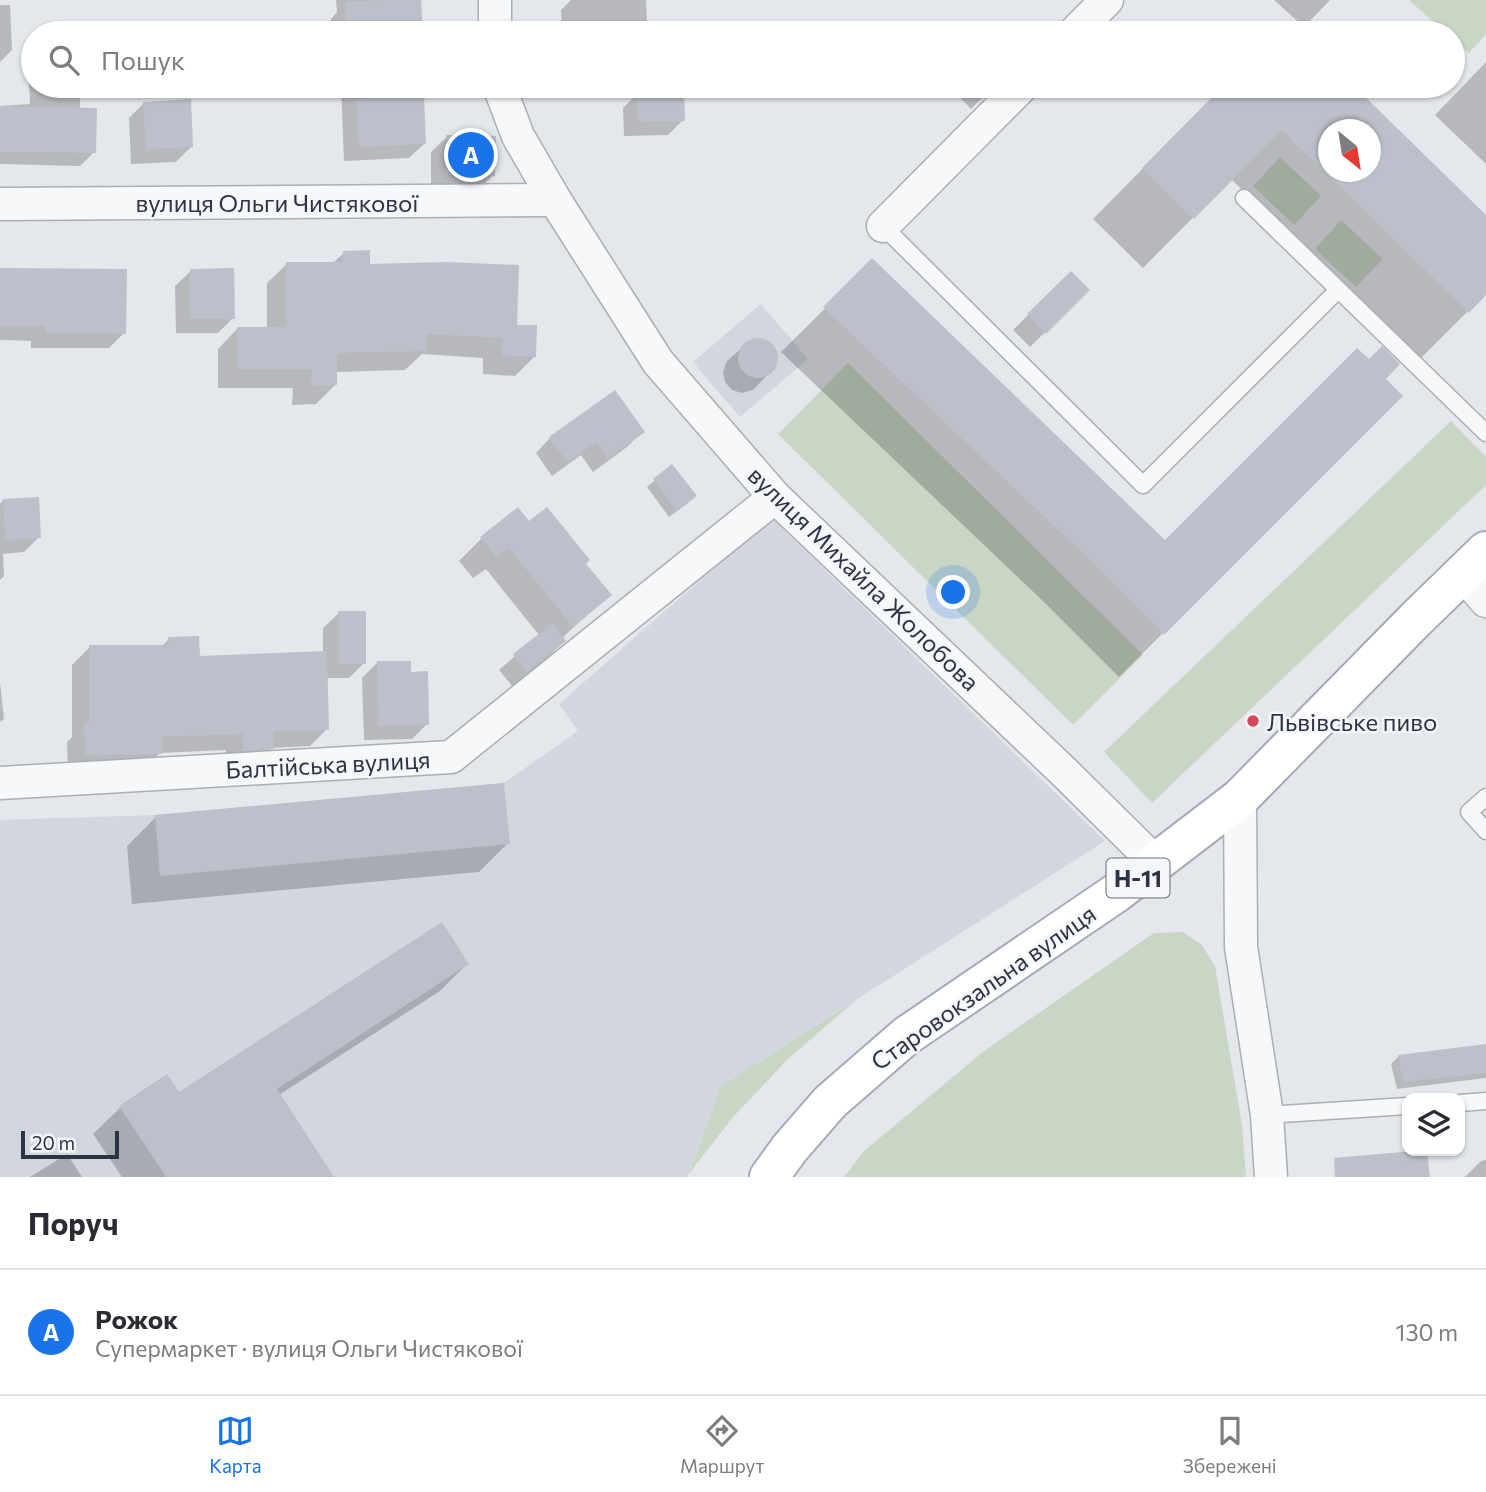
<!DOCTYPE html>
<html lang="uk">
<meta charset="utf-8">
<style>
:root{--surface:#fff;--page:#f7f7f7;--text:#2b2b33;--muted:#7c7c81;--line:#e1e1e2;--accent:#1a73e8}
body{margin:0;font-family:Commissioner,sans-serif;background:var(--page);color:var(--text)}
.controls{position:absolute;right:21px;bottom:21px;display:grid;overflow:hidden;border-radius:14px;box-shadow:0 2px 5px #0004}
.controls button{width:63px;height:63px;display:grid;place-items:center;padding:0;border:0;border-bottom:2px solid var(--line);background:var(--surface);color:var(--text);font:35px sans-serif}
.compass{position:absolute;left:1318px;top:119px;width:63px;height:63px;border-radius:50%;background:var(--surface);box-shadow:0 2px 5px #0004;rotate:150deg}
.scale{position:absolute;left:21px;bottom:18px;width:98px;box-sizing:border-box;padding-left:7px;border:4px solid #2b3445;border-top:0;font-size:19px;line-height:24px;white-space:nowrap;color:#2b3445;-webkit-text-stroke:5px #f4f6f9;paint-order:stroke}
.you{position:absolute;left:954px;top:593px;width:24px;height:24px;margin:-18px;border:5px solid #fff;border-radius:50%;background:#1a73e8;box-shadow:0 0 0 10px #1a73e833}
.badge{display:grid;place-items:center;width:46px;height:46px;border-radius:50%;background:var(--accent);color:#fff;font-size:23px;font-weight:700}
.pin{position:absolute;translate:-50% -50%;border:4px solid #fff;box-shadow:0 2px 7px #0006}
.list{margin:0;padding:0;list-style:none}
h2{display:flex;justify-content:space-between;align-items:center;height:91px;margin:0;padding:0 28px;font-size:30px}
h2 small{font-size:23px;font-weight:400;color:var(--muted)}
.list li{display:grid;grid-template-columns:46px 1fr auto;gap:21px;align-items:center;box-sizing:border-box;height:126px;padding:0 28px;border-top:2px solid var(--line)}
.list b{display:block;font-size:26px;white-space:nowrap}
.list p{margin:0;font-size:23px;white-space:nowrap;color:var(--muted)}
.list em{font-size:23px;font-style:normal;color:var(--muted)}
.icon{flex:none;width:38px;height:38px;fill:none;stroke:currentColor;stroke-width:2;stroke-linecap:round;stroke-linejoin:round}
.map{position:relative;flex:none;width:1486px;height:1177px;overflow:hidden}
.search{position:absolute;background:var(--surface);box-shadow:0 2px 5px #0004;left:21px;right:21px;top:21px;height:77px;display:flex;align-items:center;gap:18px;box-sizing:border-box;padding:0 24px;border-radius:38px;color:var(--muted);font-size:26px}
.sheet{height:217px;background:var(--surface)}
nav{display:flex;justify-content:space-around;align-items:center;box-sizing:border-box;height:98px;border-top:2px solid var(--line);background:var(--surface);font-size:19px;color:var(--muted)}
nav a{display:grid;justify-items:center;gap:4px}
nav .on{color:var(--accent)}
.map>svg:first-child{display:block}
.built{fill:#d2d6de}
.green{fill:#c9d6c5}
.shadow{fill:#0003;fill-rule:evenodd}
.building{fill:#bbc0ca;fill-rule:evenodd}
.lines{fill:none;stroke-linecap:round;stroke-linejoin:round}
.lane-casing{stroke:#a9aeb7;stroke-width:19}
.street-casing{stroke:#a9aeb7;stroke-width:35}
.primary-casing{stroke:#a3abb8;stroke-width:42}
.lane{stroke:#f7f8fa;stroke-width:16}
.street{stroke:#f7f8fa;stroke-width:32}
.primary{stroke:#fff;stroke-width:38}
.poi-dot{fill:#d1495b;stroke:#f4f6f9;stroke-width:2.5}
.labels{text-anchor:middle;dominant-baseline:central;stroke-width:5;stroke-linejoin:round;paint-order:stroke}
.shield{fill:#f4f6f9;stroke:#676e7b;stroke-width:2}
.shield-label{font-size:23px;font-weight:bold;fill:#2b3445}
.street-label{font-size:24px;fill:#2b3445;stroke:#f4f6f9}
.poi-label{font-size:24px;fill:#2b3445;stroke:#f4f6f9;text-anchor:start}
</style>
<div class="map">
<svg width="1486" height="1177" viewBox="0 0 1486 1177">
<rect width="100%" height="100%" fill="#e4e7ec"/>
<g class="built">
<polygon points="761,304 808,359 740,417 693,362"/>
<polygon points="771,518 1105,841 721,1086 687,1177 0,1177 0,820 155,815 504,783 578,731 559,704"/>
</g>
<g class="green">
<polygon points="1409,0 1486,0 1486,34 1469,53 1453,39 1453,33 1446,33"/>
<polygon points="1280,157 1321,196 1294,225 1253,186"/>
<polygon points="1341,220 1383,259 1356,287 1315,249"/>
<polygon points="848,363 1143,655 1073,725 778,434"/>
<polygon points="1451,421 1486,457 1486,485 1152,803 1104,752"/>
<polygon points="1182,932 1201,944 1215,966 1242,1125 1246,1177 844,1177 864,1151 984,1051 1154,933"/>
<polygon points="856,1000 788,1059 733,1117 688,1175 721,1086"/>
</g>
<g class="shadow">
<polygon points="336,0 419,0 420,33 331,33 331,19 337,12"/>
<polygon points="571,0 646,0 647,20 634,33 562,33 561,10"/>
<polygon points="1274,0 1330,0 1304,27"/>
<polygon points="0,5 10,5 12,50 0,62"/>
<polygon points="1287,23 1298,33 1277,33"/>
<polygon points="1486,62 1486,164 1435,115"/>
<polygon points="33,77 33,86 80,86 80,110 94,152 80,166 0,164 0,106 30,104 29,81"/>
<polygon points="341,86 422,86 425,143 409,158 344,161"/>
<polygon points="949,86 994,86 971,109"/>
<path d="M 1224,86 L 1352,86 L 1486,218 L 1486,293 L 1417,362 L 1231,179 L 1143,268 L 1093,219 ZM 1328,130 L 1370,130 L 1370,172 L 1328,172 Z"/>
<polygon points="638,93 683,120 668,135 624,136 623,108"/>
<polygon points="144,103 191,147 176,162 131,164 129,118"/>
<polygon points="447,137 493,175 478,190 431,189 431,152"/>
<polygon points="344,253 368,266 515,326 535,356 515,376 483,374 483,358 422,354 405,370 335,372 335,385 316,404 292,405 293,388 218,388 218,349 237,329 267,329 267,283 287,264 333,263"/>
<polygon points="873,261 1165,542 1383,379 1400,396 1119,677 1044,602 781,352"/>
<polygon points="0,270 124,333 109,348 31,348 31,341 0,340"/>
<polygon points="191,271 233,318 218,333 176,333 175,286"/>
<polygon points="1071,273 1088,290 1030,347 1013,330"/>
<polygon points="752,339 763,339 772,345 777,354 776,366 753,390 742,393 732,390 725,382 723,372 727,361"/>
<polygon points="642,432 627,447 593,472 581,455 552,476 536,453 550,438"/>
<polygon points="672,466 688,503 669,517 647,487"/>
<polygon points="3,500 39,537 24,552 3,554 4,576 0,580 0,504"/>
<polygon points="517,509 529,524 584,564 609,595 562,638 564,641 549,656 512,686 499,670 539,635 486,569 473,578 459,561 481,539"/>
<polygon points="339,613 364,663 349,678 326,678 327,729 310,746 272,748 254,766 226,767 226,750 160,753 143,770 68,772 67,742 72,737 72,665 90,647 161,647 169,639 198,658 323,653 323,628"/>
<polygon points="377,663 409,673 427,724 412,739 364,740 362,678"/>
<polygon points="0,682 4,719 0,722"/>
<polygon points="156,817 508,843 479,872 132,904 127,846"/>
<polygon points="467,964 440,991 279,1095 332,1177 122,1177 93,1134 120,1108 166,1076 178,1094"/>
<polygon points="1486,1046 1486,1078 1397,1089 1391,1064 1398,1057"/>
<polygon points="67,1154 82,1177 30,1177"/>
<polygon points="1486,1160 1486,1177 1465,1177 1481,1161"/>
</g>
<g class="building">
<polygon points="383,0 421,0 423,33 346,33 345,2"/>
<path d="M 1223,86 L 1354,86 L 1486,215 L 1486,295 L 1469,313 L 1282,130 L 1194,219 L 1142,168 ZM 1328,130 L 1370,130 L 1370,172 L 1328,172 Z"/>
<polygon points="684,89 685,121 638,122 637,91"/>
<polygon points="424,96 426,144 359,147 356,99"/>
<polygon points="191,99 193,147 146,149 143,102"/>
<polygon points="0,106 97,108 96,153 0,152"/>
<polygon points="446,135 496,136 495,176 445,175"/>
<polygon points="370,250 370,264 447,262 519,265 517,325 537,325 536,357 502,355 502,338 427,334 427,351 337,353 337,385 311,386 312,369 237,369 237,327 286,327 286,262 343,262 343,251"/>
<polygon points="872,258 1165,540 1357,348 1369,359 1382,346 1400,364 1386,379 1403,396 1164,635 1088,558 823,307"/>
<polygon points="0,268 127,269 126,334 45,333 45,326 0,326"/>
<polygon points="234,268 235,319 190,319 190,269"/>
<polygon points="1071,271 1090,290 1046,334 1027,314"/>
<circle cx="758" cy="358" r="20"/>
<polygon points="615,390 645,432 608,458 597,442 567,462 549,437"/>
<polygon points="672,464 697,496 677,511 653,479"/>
<polygon points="39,497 41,538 5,540 3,499"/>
<polygon points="518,507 529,521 547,507 590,560 586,564 612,595 573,627 509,548 496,557 480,537"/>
<rect x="338" y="611" width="28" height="53"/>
<polygon points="553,623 566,641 527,672 513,654"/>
<polygon points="199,636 200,656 327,651 329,730 273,731 274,749 243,751 243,734 162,737 162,754 85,755 84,722 89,722 89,645 169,645 168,637"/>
<polygon points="377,661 411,661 411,672 428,671 429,725 378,726"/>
<polygon points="504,783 510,844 160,876 155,815"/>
<polygon points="442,922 469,964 277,1089 334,1177 166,1177 119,1106 167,1074 179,1092"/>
<polygon points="1486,1044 1486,1073 1403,1082 1398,1055"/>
<polygon points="1413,1151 1427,1151 1430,1177 1335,1177 1334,1158"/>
</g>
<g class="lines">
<defs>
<g id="lane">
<polyline points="1244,198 1486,433"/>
<polyline points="883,226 1143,485 1338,290"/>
<polyline points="1486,797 1469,812 1486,831"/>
<polyline points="1460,1103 1486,1101"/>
<polyline points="1267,1115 1407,1106"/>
</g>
<g id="street">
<polyline points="495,0 495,33"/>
<polyline points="1074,33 1107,0"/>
<polyline points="499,86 518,136 555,200 658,362 775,497 1065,773 1157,864"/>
<polyline points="0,204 555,200"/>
<polyline points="883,226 1022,86"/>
<polyline points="1463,574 1486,601"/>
<polyline points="0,783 451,757 775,497"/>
<polyline points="1240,798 1241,947 1267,1115 1271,1177"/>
</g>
<polyline id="primary" points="769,1177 790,1148 830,1102 906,1036 1116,893 1240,798 1417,618 1486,551"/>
</defs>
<use href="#lane" class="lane-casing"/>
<use href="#street" class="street-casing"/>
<use href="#primary" class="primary-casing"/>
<use href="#lane" class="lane"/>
<use href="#street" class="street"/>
<use href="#primary" class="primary"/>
</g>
<circle class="poi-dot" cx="1253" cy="721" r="7"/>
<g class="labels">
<rect class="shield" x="1106.5" y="858.5" width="63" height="39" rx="5"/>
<g class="shield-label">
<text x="1138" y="878">Н-11</text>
</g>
<g class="street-label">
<text x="277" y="202">вулиця Ольги Чистякової</text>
<text transform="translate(864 578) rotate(44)">вулиця Михайла Жолобова</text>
<text transform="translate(328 764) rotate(-3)">Балтійська вулиця</text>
<text transform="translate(983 987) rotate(-35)">Старовокзальна вулиця</text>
</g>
<g class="poi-label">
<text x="1267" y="721">Львівське пиво</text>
</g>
</g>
</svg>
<div class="controls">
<button><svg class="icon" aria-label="layers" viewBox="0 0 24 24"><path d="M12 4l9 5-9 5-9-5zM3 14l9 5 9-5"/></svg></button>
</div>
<svg class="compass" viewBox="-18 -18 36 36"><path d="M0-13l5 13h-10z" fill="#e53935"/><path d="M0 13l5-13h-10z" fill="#7c7c81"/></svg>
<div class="scale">20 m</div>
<div class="you"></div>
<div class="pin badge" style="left:471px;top:155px">A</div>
<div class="search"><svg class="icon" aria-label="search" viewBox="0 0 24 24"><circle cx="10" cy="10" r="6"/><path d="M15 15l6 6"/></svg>Пошук</div>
</div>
<section class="sheet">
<h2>Поруч<small></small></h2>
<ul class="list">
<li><span class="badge">A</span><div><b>Рожок</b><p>Супермаркет · вулиця Ольги Чистякової</p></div><em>130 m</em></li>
</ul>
</section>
<nav>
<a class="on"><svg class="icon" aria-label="map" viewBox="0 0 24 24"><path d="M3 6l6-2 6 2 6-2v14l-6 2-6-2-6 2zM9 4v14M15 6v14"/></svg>Карта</a>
<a><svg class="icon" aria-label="directions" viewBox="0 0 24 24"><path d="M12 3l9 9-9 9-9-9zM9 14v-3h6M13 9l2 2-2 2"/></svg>Маршрут</a>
<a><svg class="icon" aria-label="saved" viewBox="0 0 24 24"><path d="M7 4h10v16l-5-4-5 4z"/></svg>Збережені</a>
</nav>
